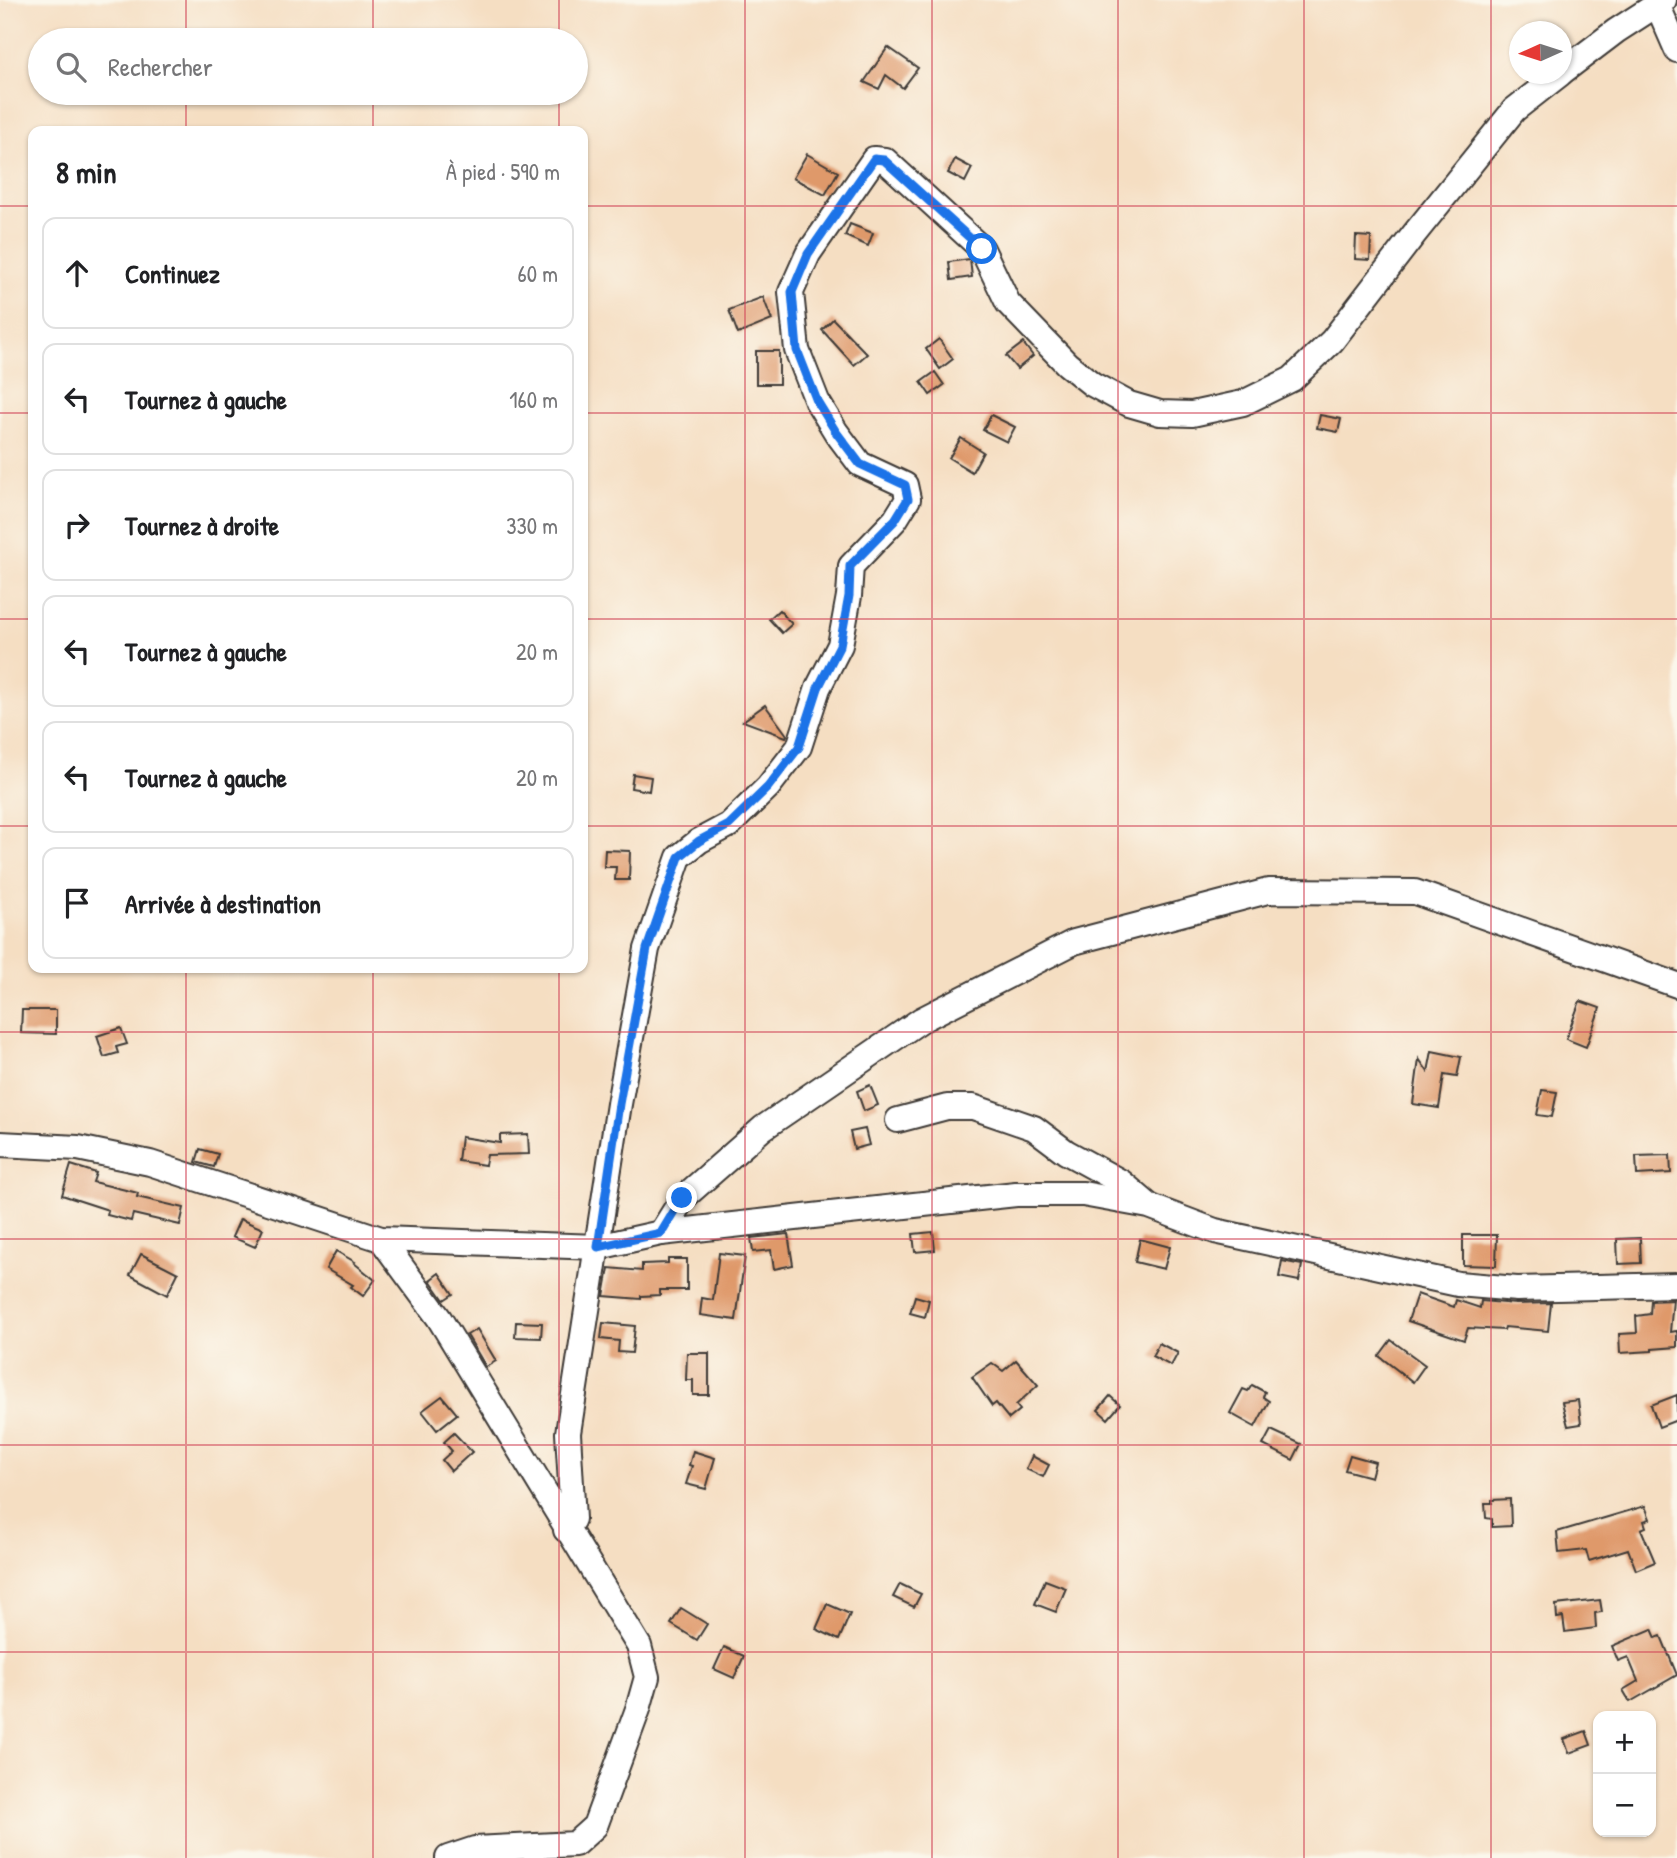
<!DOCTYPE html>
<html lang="fr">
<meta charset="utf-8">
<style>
:root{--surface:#fff;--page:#f2f2f2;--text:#202124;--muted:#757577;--line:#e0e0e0}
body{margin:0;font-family:"Patrick Hand",sans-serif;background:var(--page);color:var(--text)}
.controls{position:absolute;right:21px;bottom:21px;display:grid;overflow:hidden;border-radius:14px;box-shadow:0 2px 5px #0004}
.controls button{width:63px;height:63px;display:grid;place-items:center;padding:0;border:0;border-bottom:2px solid var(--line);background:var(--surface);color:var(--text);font:35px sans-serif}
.compass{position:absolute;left:1509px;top:21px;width:63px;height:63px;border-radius:50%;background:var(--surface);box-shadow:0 2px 5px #0004;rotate:267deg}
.stop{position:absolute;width:21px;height:21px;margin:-16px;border:5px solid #1a73e8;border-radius:50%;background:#fff}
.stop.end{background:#1a73e8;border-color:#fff;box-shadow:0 2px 7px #0008}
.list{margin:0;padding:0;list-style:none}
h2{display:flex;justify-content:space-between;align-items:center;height:91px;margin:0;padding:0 28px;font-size:30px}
h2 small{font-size:23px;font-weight:400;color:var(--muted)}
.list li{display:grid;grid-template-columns:46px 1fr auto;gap:21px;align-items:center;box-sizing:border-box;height:112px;margin:0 14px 14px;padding:0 14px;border:2px solid var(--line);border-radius:14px}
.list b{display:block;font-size:26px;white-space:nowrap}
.list em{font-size:23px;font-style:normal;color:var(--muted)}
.icon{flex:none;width:38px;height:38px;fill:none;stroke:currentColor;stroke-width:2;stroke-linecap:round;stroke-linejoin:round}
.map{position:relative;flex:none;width:1677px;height:1858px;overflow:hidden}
.search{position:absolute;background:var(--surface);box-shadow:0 2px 5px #0004;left:28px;top:28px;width:560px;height:77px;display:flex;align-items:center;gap:18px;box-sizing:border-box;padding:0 24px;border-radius:38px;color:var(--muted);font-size:26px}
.panel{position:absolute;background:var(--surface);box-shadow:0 2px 5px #0004;left:28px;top:126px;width:560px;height:847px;border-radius:14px}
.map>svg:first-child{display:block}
.building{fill:#df996a}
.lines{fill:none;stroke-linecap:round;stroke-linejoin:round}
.minor-casing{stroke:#3d3935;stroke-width:28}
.minor{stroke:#fff;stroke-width:24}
.route{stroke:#1a73e8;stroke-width:9}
.grid{fill:none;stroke:#d1495b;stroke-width:2;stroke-opacity:0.55}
</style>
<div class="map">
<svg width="1677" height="1858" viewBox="0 0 1677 1858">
<rect width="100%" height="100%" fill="#fbf7ec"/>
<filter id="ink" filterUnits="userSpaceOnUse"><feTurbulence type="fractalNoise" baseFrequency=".0143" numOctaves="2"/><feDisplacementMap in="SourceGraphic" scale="14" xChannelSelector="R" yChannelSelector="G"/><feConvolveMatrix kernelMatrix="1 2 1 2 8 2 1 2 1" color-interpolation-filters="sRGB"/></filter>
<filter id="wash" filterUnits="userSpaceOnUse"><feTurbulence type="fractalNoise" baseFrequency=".00686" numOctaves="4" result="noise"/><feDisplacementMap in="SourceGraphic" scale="28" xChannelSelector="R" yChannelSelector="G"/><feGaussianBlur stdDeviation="1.57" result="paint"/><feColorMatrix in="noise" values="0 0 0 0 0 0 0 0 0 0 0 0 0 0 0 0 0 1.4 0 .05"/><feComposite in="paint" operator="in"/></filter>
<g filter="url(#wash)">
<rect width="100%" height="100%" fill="#f5dec2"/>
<g id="blocks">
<g class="building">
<polygon points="888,47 918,68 903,88 886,75 879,89 864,82"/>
<polygon points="807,154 838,172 825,195 793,178"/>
<polygon points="955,159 972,168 965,182 948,173"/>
<polygon points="850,224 873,233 868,246 845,236"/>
<polygon points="1356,236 1371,237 1370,260 1355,259"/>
<polygon points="970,259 972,277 951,280 949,262"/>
<polygon points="763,297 772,320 738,334 729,310"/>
<polygon points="833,319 867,354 854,365 822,330"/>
<polygon points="939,339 953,359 940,369 926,349"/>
<polygon points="1023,343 1033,356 1017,369 1006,356"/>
<rect x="756" y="351" width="23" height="33"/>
<polygon points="935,372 944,385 930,395 921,382"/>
<polygon points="991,415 1015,427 1007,442 983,430"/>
<polygon points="1320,415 1341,419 1338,432 1317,428"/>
<polygon points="961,438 983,452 972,472 949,458"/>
<polygon points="779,610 792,624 782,633 769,619"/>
<polygon points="765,705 787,735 786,737 743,721"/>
<polygon points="633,774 651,777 649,791 631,788"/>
<polygon points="605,850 630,851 629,880 615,880 616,867 604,867"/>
<polygon points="1580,1001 1600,1008 1586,1047 1566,1039"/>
<polygon points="22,1010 56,1010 56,1034 21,1033"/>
<polygon points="121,1028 127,1044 116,1047 118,1053 104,1057 97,1036"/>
<polygon points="1432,1051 1461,1057 1457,1077 1444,1075 1439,1108 1413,1104 1419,1059 1428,1072"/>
<polygon points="870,1085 878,1105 864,1111 857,1091"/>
<polygon points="1542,1090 1557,1092 1552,1117 1537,1115"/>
<polygon points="865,1129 869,1145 854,1149 850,1132"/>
<polygon points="528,1134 529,1154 487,1155 485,1165 458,1161 461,1137 500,1143 500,1135"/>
<polygon points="200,1149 218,1154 214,1167 196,1162"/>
<polygon points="1670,1155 1671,1173 1637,1175 1636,1156"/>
<polygon points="71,1165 96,1173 93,1182 138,1193 137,1197 184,1208 180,1225 133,1214 131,1221 107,1215 108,1210 62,1195"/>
<polygon points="240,1219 263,1229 255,1247 232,1237"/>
<polygon points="933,1232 935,1250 915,1252 913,1234"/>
<polygon points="788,1234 793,1265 774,1269 771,1250 753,1252 751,1238"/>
<polygon points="1463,1235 1497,1235 1496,1266 1463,1265"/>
<polygon points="1640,1238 1641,1263 1618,1264 1617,1239"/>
<polygon points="1140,1239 1170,1247 1164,1269 1135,1262"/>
<polygon points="336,1251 355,1262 354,1263 375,1280 363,1296 351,1287 353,1285 326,1269"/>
<polygon points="719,1253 745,1256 736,1320 700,1315 702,1298 713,1300"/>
<polygon points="141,1254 178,1273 167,1295 130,1275"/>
<polygon points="668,1259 687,1259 687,1290 660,1290 660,1295 641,1296 641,1299 604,1296 609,1268 642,1271 642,1264 668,1263"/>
<polygon points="1282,1261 1302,1265 1299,1281 1279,1277"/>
<polygon points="439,1273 453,1294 444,1300 430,1280"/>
<polygon points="1417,1294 1454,1307 1456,1300 1480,1308 1481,1301 1516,1304 1551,1303 1548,1331 1505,1327 1504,1330 1468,1328 1464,1340 1408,1321"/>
<polygon points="915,1296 929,1300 925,1317 910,1313"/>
<polygon points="1673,1300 1670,1332 1677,1331 1677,1347 1652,1349 1652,1351 1620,1353 1619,1334 1637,1333 1636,1316 1650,1314 1651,1301"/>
<polygon points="516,1322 542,1323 541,1338 515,1337"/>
<polygon points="603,1323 635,1326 632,1353 618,1352 619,1341 601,1339"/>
<polygon points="477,1329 496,1361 486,1367 467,1335"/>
<polygon points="1391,1340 1425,1365 1413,1382 1379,1356"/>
<polygon points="1159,1343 1178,1353 1171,1366 1152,1356"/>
<polygon points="687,1353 709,1353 709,1395 693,1395 693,1380 686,1380"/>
<polygon points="1016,1360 1038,1385 1016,1405 1020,1410 1009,1419 996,1403 992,1406 972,1377 992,1363 1003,1371"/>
<polygon points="1252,1385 1265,1392 1263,1397 1269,1401 1255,1427 1230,1413 1243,1389 1248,1391"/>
<polygon points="1677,1395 1677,1420 1659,1427 1651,1405"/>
<polygon points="442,1396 457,1414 437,1430 422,1411"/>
<polygon points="1110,1396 1120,1405 1108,1419 1098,1410"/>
<polygon points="1578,1400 1581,1424 1568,1426 1562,1402"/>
<polygon points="1271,1430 1301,1444 1293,1460 1263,1445"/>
<polygon points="454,1433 472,1452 451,1471 442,1460 452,1451 444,1442"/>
<polygon points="693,1451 715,1458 706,1489 686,1484 692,1466 689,1465"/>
<polygon points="1350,1455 1375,1462 1371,1477 1345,1470"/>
<polygon points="1032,1456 1049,1465 1043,1477 1026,1469"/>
<polygon points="1510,1499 1511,1526 1492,1527 1492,1519 1486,1518 1485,1503 1492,1503 1492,1500"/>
<polygon points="1645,1506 1650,1519 1644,1521 1646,1527 1641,1529 1655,1562 1636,1570 1628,1549 1589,1561 1586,1550 1559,1553 1557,1532"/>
<polygon points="1045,1580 1066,1588 1056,1612 1035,1604"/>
<polygon points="900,1584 921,1594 914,1607 893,1597"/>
<polygon points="1600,1600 1602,1612 1595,1613 1596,1628 1565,1632 1563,1617 1557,1618 1556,1605"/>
<polygon points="827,1604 850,1614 839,1640 816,1629"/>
<polygon points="681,1608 707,1624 697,1640 671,1624"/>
<polygon points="1652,1629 1656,1638 1661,1636 1677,1675 1630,1702 1623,1690 1638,1681 1628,1657 1618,1661 1612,1646"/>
<polygon points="724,1647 744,1656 734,1678 714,1669"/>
<polygon points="1586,1731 1591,1745 1569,1753 1564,1739"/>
</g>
</g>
</g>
<g filter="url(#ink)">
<use href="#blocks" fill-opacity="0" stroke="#3d3935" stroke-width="2"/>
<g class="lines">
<defs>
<g id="minor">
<polyline points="1657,4 1677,50"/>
<polyline points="1562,72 1616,31 1664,0"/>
<polyline points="898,1120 947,1107 973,1107 1034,1128 1066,1152 1121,1182 1148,1205"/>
<polyline points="0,1144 78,1148 150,1163 381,1239 598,1247 661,1233 831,1214 1016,1194 1083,1194 1149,1206 1215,1231 1458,1284 1517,1289 1677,1285"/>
<polyline points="661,1233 683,1198 763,1128 921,1020 1074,942 1268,891 1415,892 1677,985"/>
<polyline points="381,1239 439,1318 639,1646 647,1677 638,1709 595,1826 575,1844 475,1849 448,1858"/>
<polyline points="566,1530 573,1519 568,1433 619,1104 647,949 679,857 699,841 729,825 768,787 799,747 818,688 840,645 849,596 851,566 895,520 908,499 905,485 860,464 836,432 817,401 797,350 791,292 808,254 874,159 885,160 982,249 1008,303 1067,364 1092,384 1129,404 1160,413 1192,414 1243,403 1292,379 1332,341 1415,233 1514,110 1560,74"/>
</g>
</defs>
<use href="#minor" class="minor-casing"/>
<use href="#minor" class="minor"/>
</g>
</g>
<g class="lines" filter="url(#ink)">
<polyline class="route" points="682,1198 661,1233 598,1247 619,1104 647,949 679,857 699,841 729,825 768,787 799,747 818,688 840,645 849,596 850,566 895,520 908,499 905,485 860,464 836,432 817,401 797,350 792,292 808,254 874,159 884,160 982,249"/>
</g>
<path class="grid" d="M 186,0 L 186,40M 373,0 L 373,40M 559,0 L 559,40M 745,0 L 745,1858M 932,0 L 932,1858M 1118,0 L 1118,1858M 1304,0 L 1304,1858M 1491,0 L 1491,1858M 186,93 L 186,131M 373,93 L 373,131M 559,93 L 559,131M 0,206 L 33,206M 583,206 L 1677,206M 0,413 L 33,413M 583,413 L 1677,413M 0,619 L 33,619M 583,619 L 1677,619M 0,826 L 33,826M 583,826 L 1677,826M 186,968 L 186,1858M 373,968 L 373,1858M 559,968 L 559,1858M 0,1032 L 1677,1032M 0,1239 L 1677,1239M 0,1445 L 1677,1445M 0,1652 L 1677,1652"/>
</svg>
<div class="controls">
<button>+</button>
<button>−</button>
</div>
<svg class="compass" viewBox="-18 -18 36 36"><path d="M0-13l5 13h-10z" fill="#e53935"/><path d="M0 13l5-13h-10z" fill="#757577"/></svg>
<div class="stop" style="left:982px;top:249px"></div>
<div class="stop end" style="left:682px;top:1198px"></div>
<div class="search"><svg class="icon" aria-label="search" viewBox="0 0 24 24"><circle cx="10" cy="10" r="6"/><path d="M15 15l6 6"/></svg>Rechercher</div>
<section class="panel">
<h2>8 min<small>À pied · 590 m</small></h2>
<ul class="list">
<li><svg class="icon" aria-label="ahead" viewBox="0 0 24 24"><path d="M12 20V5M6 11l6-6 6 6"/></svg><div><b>Continuez</b></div><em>60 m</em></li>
<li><svg class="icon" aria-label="left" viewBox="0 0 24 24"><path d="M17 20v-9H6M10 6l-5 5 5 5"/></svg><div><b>Tournez à gauche</b></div><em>160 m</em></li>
<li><svg class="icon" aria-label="right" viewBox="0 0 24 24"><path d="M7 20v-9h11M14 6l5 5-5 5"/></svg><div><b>Tournez à droite</b></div><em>330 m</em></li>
<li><svg class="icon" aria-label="left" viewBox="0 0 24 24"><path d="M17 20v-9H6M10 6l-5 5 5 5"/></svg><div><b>Tournez à gauche</b></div><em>20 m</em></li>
<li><svg class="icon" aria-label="left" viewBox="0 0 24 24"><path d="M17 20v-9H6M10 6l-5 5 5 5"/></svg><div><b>Tournez à gauche</b></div><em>20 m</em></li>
<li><svg class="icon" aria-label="arrive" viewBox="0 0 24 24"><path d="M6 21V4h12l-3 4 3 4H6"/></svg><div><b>Arrivée à destination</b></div></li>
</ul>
</section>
</div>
